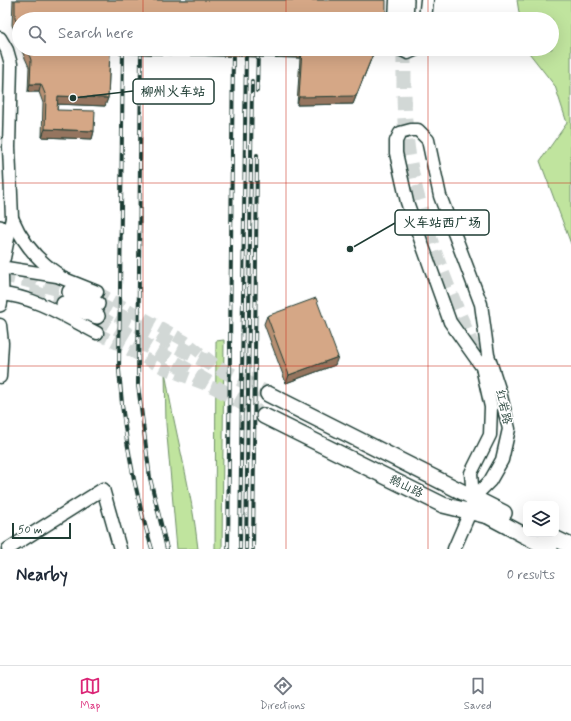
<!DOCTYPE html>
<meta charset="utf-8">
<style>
:root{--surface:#fff;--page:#f6f6f7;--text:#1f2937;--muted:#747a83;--line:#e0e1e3;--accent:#db2777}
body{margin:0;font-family:Mynerve,"LXGW WenKai TC",sans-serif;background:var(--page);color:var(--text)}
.controls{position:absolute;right:12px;bottom:12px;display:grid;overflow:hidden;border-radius:8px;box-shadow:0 4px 16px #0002}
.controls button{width:36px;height:36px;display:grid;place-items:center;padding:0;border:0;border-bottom:1px solid var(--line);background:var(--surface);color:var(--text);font:20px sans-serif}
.scale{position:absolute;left:12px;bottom:10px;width:59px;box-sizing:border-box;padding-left:4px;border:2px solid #1f3d34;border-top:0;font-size:11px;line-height:14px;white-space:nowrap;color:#1f3d34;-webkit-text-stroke:3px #fff;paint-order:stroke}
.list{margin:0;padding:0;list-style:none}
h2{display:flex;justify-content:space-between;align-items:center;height:52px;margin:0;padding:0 16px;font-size:17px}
h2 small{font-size:13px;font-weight:400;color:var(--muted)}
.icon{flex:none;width:22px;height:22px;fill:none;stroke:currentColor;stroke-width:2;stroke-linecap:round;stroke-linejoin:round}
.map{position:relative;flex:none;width:571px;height:549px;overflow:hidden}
.search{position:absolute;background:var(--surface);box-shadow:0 4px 16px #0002;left:12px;right:12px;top:12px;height:44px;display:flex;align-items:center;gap:10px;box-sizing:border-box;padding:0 14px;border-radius:22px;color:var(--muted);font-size:15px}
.sheet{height:116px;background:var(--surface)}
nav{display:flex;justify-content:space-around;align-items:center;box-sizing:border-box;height:56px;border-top:1px solid var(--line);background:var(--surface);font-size:11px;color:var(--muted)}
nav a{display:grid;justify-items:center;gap:2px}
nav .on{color:var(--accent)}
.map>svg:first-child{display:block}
.green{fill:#c0e49e;stroke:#709069}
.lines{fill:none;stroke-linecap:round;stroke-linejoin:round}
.tertiary-tunnel{stroke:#d2d8d6;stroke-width:12;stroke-dasharray:12 6;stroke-linecap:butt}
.primary-tunnel{stroke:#d2d8d6;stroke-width:15;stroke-dasharray:15 8;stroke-linecap:butt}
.tertiary-casing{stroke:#1f3d34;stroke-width:15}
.secondary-casing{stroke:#1f3d34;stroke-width:16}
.primary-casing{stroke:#1f3d34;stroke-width:18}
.tertiary{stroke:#fff;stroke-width:12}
.secondary{stroke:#fff;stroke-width:13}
.primary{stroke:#fff;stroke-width:15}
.rail-casing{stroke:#1f3d34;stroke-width:4}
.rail{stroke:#fff;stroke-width:2.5;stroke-dasharray:8;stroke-linecap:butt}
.wall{fill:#b79073;stroke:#1f3d34}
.shaded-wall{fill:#95755e;stroke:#1f3d34}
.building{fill:#d5a786;stroke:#1f3d34}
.grid{fill:none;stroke:#c8321e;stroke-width:1;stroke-opacity:0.55}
.labels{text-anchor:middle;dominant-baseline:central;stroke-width:3;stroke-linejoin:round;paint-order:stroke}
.street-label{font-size:12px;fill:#1f3d34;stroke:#fff}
.leader{fill:none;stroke:#1f3d34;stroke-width:1.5}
.callout-dot{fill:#1f3d34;stroke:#fff;stroke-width:1.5}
.callout{fill:#fff;stroke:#1f3d34;stroke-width:1.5}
.callout-label{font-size:13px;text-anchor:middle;font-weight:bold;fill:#1f3d34}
</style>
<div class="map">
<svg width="571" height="549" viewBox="0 0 571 549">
<rect width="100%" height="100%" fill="#fff"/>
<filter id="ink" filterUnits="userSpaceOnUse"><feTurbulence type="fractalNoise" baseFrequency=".025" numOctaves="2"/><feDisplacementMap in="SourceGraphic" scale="8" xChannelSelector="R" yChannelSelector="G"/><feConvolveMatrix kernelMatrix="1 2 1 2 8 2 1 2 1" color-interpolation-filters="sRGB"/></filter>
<g filter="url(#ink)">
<g class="green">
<polygon points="517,0 571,0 571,244 540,161 567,123 555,86 526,49 552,49 552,19 520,19"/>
<polygon points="224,340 222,549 215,549 216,341"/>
<path d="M 165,371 C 174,431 192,489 198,549 L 177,549 L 166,424 Z"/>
</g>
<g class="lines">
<g class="tertiary-tunnel">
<polyline points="97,292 185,341 226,373"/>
<polyline points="97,333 163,368 222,391"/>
</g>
<g class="primary-tunnel">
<path d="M 404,49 C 404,85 403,122 409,158 C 421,228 450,294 478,359"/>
<polyline points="0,274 23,279 70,292"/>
<polyline points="30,291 64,304"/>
<polyline points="97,304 268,394"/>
<polyline points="97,316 264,416"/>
</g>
<defs>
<g id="tertiary">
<polyline points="395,19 396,0"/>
<polyline points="425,19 427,0"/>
<polyline points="0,38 7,50 11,64 9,147 12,218 4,258"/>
<polyline points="400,49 408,53 417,49"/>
<path d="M 12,218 C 22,242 37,260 58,274"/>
<polyline points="0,267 57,276 97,292"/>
<path d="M 0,294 C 34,296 66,317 97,333"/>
<polyline points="0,325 2,343 0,377"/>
<polyline points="8,549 103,489 120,549"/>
<polyline points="454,549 470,512 473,498 471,473 490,435 491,407 482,367 450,322 407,202 396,153 396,141 400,133 411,130 418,130 428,140 440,196 481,304 488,355 500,392 509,429 502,460 490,481 473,498"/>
</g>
<polyline id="secondary" points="0,227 2,294 0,305"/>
<g id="primary">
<polyline points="405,19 406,0"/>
<polyline points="70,292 97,304"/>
<polyline points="64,304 97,316"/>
<polyline points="268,394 504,513"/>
<polyline points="264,416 443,505 488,516 550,549"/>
<polyline points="546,534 571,546"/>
</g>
</defs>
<use href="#tertiary" class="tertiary-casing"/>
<use href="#secondary" class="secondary-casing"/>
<use href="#primary" class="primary-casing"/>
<use href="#tertiary" class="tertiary"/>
<use href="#secondary" class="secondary"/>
<use href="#primary" class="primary"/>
<defs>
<g id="rail">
<path d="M 123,49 L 119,370 C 123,432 134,490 152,549"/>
<polyline points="141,49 138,385 150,478 167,549"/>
<polyline points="257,91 258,49"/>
<polyline points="228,549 233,49"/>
<polyline points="240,549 246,49"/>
<polyline points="246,549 252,81"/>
<polyline points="253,549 257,155"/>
</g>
</defs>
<use href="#rail" class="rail-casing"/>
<use href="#rail" class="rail"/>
</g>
<g class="wall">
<polygon points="13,0 386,0 19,19 19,43 12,25"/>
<polygon points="21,49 375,49 353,104 297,105 300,58 110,53 108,98 105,106 58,104 57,110 94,131 92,139 42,137 43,103 39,92 28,92 29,67"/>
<polygon points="267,316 335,365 286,383 264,324"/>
</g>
<g class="shaded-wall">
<polygon points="109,49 258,49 302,50 300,58 108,53"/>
<polygon points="375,49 353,104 297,105 299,97"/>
<polygon points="30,84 41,84 39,92 28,92"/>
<polygon points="58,96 108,98 105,106 55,104"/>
<polygon points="45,129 94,131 92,139 42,137"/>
<polygon points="338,357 335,365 286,383 289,375"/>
</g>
<g class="building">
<polygon points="15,0 386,0 386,19 19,19 19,29 15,18"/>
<polygon points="27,49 110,49 108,98 58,96 57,110 95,111 94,131 45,129 46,96 41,84 30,84 31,60"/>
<polygon points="258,49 375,49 356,96 299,97 302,50"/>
<polygon points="316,298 338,357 289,375 267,316"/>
</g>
</g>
<path class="grid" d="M 143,0 L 143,19M 286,0 L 286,19M 428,0 L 428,19M 143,49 L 143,549M 286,49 L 286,549M 428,49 L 428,549M 0,183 L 571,183M 0,366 L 571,366"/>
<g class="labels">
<g class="street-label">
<text transform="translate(503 407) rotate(77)">红岩路</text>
<text transform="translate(406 487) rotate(26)">鹅山路</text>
</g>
</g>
<path class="leader" d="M73 98L133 91M350 249L395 223"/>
<g class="callout-dot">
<circle cx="73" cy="98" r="4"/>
<circle cx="350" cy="249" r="4"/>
</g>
<g class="callout">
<rect x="133" y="79" width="81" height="25" rx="4"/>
<rect x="395" y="210" width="94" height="25" rx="4"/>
</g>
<g class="callout-label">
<text x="173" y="96">柳州火车站</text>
<text x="442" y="227">火车站西广场</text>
</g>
</svg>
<div class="controls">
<button><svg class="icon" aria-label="layers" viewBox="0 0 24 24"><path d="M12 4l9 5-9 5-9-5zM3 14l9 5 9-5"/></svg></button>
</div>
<div class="scale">50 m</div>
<div class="search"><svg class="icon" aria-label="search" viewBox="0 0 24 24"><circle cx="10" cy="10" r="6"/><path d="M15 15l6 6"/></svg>Search here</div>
</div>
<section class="sheet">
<h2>Nearby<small>0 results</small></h2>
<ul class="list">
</ul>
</section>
<nav>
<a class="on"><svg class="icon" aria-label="map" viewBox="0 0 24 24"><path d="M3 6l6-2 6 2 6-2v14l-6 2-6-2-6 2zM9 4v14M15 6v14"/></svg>Map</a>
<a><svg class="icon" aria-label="directions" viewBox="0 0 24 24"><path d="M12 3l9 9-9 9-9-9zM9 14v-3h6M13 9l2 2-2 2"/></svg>Directions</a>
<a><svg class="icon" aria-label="saved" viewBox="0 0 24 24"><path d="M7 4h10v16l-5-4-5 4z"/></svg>Saved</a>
</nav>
